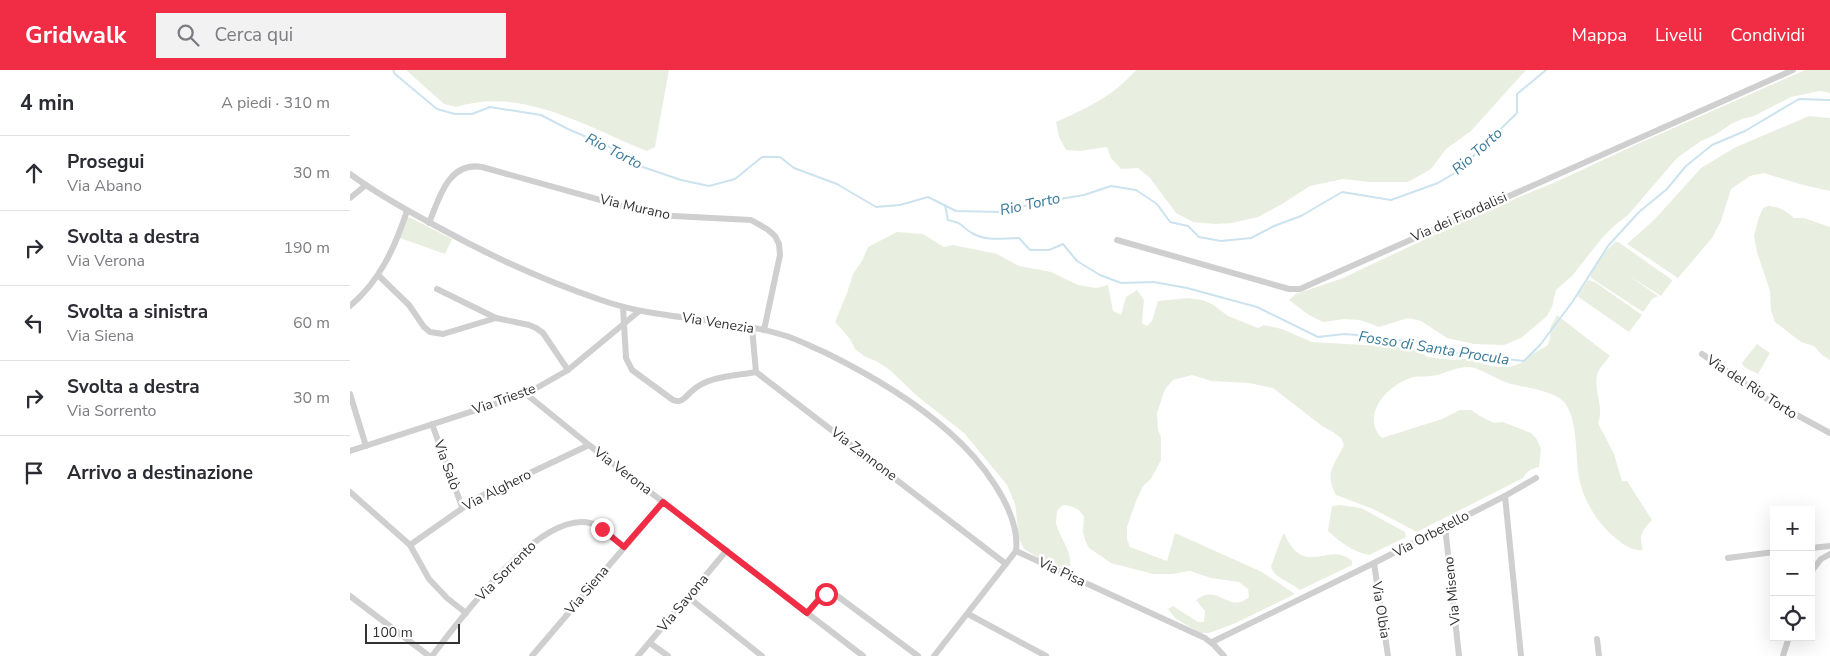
<!DOCTYPE html>
<html lang="it">
<meta charset="utf-8">
<style>
:root{--surface:#fff;--page:#f2f2f3;--text:#2b2b33;--muted:#7c7c81;--line:#e1e1e2;--accent:#f02d44}
body{margin:0;font-family:"Nunito Sans",sans-serif;background:var(--page);color:var(--text)}
.controls{position:absolute;right:15px;bottom:15px;display:grid;overflow:hidden;border-radius:0px;box-shadow:0 5px 20px #0002}
.controls button{width:45px;height:45px;display:grid;place-items:center;padding:0;border:0;border-bottom:1px solid var(--line);background:var(--surface);color:var(--text);font:25px sans-serif}
.scale{position:absolute;left:15px;bottom:12px;width:95px;box-sizing:border-box;padding-left:5px;border:2px solid #323232;border-top:0;font-size:14px;line-height:18px;white-space:nowrap;color:#323232;-webkit-text-stroke:4px #fff;paint-order:stroke}
.stop{position:absolute;width:15px;height:15px;margin:-11px;border:4px solid #f02d44;border-radius:50%;background:#fff}
.stop.end{background:#f02d44;border-color:#fff;box-shadow:0 1px 5px #0008}
.list{margin:0;padding:0;list-style:none}
h2{display:flex;justify-content:space-between;align-items:center;height:65px;margin:0;padding:0 20px;font-size:21px}
h2 small{font-size:16px;font-weight:400;color:var(--muted)}
.list li{display:grid;grid-template-columns:32px 1fr auto;gap:15px;align-items:center;box-sizing:border-box;height:75px;padding:0 20px;border-top:1px solid var(--line)}
.list b{display:block;font-size:19px;white-space:nowrap}
.list p{margin:0;font-size:16px;white-space:nowrap;color:var(--muted)}
.list em{font-size:16px;font-style:normal;color:var(--muted)}
.icon{flex:none;width:28px;height:28px;fill:none;stroke:currentColor;stroke-width:2;stroke-linecap:round;stroke-linejoin:round}
.map{position:relative;flex:none;width:1480px;height:586px;overflow:hidden}
header{display:flex;align-items:center;gap:30px;box-sizing:border-box;height:70px;padding:0 25px;background:var(--accent);color:#fff}
header strong{font-size:24px}
nav{display:flex;gap:28px;margin-inline-start:auto;font-size:18px}
.search{width:350px;height:45px;background:var(--page);display:flex;align-items:center;gap:12px;box-sizing:border-box;padding:0 18px;border-radius:0px;color:var(--muted);font-size:19px}
main{display:flex}
aside{flex:1;background:var(--surface)}
.map>svg:first-child{display:block}
.green{fill:#e9efe0}
.lines{fill:none;stroke-linecap:round;stroke-linejoin:round}
.stream{stroke:#cce3ef;stroke-width:2}
.street{stroke:#cfcfcf;stroke-width:6}
.route{stroke:#f02d44;stroke-width:6}
.labels{text-anchor:middle;dominant-baseline:central;stroke-width:5;stroke-linejoin:round;paint-order:stroke}
.street-label{font-size:14px;fill:#323232;stroke:#fff}
.water-label{font-size:15px;font-style:italic;fill:#397a9b;stroke:#fff}
</style>
<header>
<strong>Gridwalk</strong>
<div class="search"><svg class="icon" aria-label="search" viewBox="0 0 24 24"><circle cx="10" cy="10" r="6"/><path d="M15 15l6 6"/></svg>Cerca qui</div>
<nav><a>Mappa</a><a>Livelli</a><a>Condividi</a></nav>
</header>
<main>
<aside>
<h2>4 min<small>A piedi · 310 m</small></h2>
<ul class="list">
<li><svg class="icon" aria-label="ahead" viewBox="0 0 24 24"><path d="M12 20V5M6 11l6-6 6 6"/></svg><div><b>Prosegui</b><p>Via Abano</p></div><em>30 m</em></li>
<li><svg class="icon" aria-label="right" viewBox="0 0 24 24"><path d="M7 20v-9h11M14 6l5 5-5 5"/></svg><div><b>Svolta a destra</b><p>Via Verona</p></div><em>190 m</em></li>
<li><svg class="icon" aria-label="left" viewBox="0 0 24 24"><path d="M17 20v-9H6M10 6l-5 5 5 5"/></svg><div><b>Svolta a sinistra</b><p>Via Siena</p></div><em>60 m</em></li>
<li><svg class="icon" aria-label="right" viewBox="0 0 24 24"><path d="M7 20v-9h11M14 6l5 5-5 5"/></svg><div><b>Svolta a destra</b><p>Via Sorrento</p></div><em>30 m</em></li>
<li><svg class="icon" aria-label="arrive" viewBox="0 0 24 24"><path d="M6 21V4h12l-3 4 3 4H6"/></svg><div><b>Arrivo a destinazione</b></div></li>
</ul>
</aside>
<div class="map">
<svg width="1480" height="586" viewBox="0 0 1480 586">
<rect width="100%" height="100%" fill="#fff"/>
<g class="green">
<path d="M 56,0 L 319,0 L 305,77 L 297,81 C 237,57 172,16 106,37 L 94,34 Z"/>
<path d="M 786,0 L 1176,0 L 1121,61 L 1096,79 L 1081,99 L 1058,112 L 1019,112 L 993,109 L 960,116 L 932,134 L 908,147 L 882,153 L 865,154 L 843,152 L 826,143 L 800,108 L 788,98 L 771,99 L 761,88 L 757,77 L 730,81 L 716,80 L 709,67 L 706,52 C 739,37 762,27 786,0 Z"/>
<polygon points="1455,0 1480,0 1480,23 1470,21 1441,27 1404,46 1392,49 1381,54 1365,65 1351,71 1327,88 1278,145 1265,155 1252,168 1222,206 1206,220 1202,237 1197,246 1171,268 1154,275 1124,274 1097,268 1071,251 1058,248 1029,257 1010,250 995,249 973,252 959,245 939,230 946,224 993,208 1126,145 1208,111 1285,75"/>
<polygon points="1459,46 1480,48 1480,121 1453,115 1414,103 1400,106 1381,119 1371,151 1362,168 1328,208 1277,174 1304,150 1351,98 1386,77"/>
<path d="M 1418,136 C 1428,136 1437,141 1444,148 L 1454,148 L 1480,157 L 1480,290 L 1472,285 L 1464,276 L 1451,272 L 1425,252 L 1421,241 L 1420,221 L 1407,182 L 1404,166 L 1409,147 L 1413,138 Z"/>
<polygon points="59,147 102,169 95,184 50,168 57,149"/>
<path d="M 547,162 L 573,164 L 594,177 L 603,175 L 647,184 L 669,196 L 701,202 L 728,215 L 746,218 L 758,215 L 763,241 L 771,245 L 776,227 L 787,220 L 794,230 L 792,253 L 797,256 L 802,251 L 808,231 L 839,228 L 852,230 L 862,234 L 878,246 L 908,258 L 914,255 L 932,259 L 962,272 L 1066,278 L 1077,287 L 1104,290 L 1121,288 L 1133,294 L 1146,297 L 1160,297 L 1171,293 L 1177,287 L 1198,275 L 1200,268 L 1200,258 L 1207,245 L 1260,286 C 1256,291 1251,296 1248,302 C 1242,318 1255,336 1248,353 L 1264,384 L 1272,411 L 1277,411 L 1302,450 C 1291,462 1289,464 1293,480 C 1280,481 1273,474 1263,466 C 1249,454 1236,434 1231,416 C 1224,395 1230,348 1213,331 C 1200,319 1171,318 1155,312 C 1144,308 1132,299 1120,297 C 1110,296 1097,302 1087,305 C 1079,307 1072,306 1064,307 C 1039,313 1009,345 1032,368 L 1092,349 L 1110,340 L 1121,340 L 1130,346 L 1144,353 L 1153,352 L 1181,363 L 1186,368 L 1191,379 L 1189,397 C 1181,399 1177,401 1173,408 L 1067,462 L 1023,439 L 986,425 C 974,402 984,396 994,375 L 991,368 L 983,362 L 972,356 L 923,318 L 899,313 L 861,311 L 842,305 L 823,310 L 815,319 L 807,343 L 808,360 L 811,367 L 811,390 L 801,409 L 793,416 L 786,431 L 777,457 L 777,469 L 780,477 L 817,491 L 825,463 L 912,502 L 945,524 L 886,553 L 859,563 L 850,563 L 843,559 L 825,548 L 818,539 L 823,536 L 848,552 L 854,552 L 855,541 L 846,530 C 869,512 878,545 899,527 L 898,519 L 889,512 L 861,508 L 840,501 L 822,504 L 803,504 L 761,493 L 739,478 L 735,470 L 733,462 L 734,447 C 729,438 723,436 713,435 L 707,441 C 707,444 706,449 706,453 C 709,468 725,483 719,500 L 692,490 L 674,479 L 669,468 L 665,434 L 657,415 L 614,363 L 567,326 L 541,301 L 528,292 L 514,286 L 505,279 L 500,269 L 485,252 L 497,223 L 503,204 L 513,189 L 518,177 Z"/>
<polygon points="1265,172 1268,172 1321,209 1322,211 1311,226 1278,205 1308,226 1302,229 1293,242 1241,208 1240,203 1250,187"/>
<polygon points="1238,210 1245,212 1292,245 1279,262 1227,226"/>
<polygon points="1407,274 1420,283 1408,304 1394,297 1392,293"/>
<path d="M 990,435 L 1011,438 L 1055,462 L 1056,467 L 1019,485 C 1003,482 990,472 978,461 L 982,436 Z"/>
<path d="M 933,464 L 935,465 C 955,509 979,470 1002,491 L 1002,495 L 950,520 C 941,512 923,508 921,496 Z"/>
</g>
<g class="lines">
<g class="stream">
<polyline points="43,0 45,4 87,39 105,44 122,44 140,37 191,45 218,59 262,78 284,94 331,110 359,116 385,109 412,87 430,87 444,98 487,114 526,137 550,135 578,127 606,141 650,142 686,133 734,125 761,116 786,120 807,134 820,152 838,156 849,167 871,171 901,168 924,156 951,146 992,122 1041,130 1088,113 1108,101 1167,43 1167,24 1196,0"/>
<path d="M 595,135 L 598,150 C 614,153 611,157 622,163 C 638,172 652,168 669,168 L 680,180 L 699,180 L 713,174 L 727,191 L 750,205 L 771,213 L 804,212 L 837,218 L 907,237 L 968,267 L 994,264 L 1019,266 L 1033,272 L 1051,270 L 1071,272 L 1091,280 L 1111,284 L 1174,291 L 1190,275 L 1223,231 L 1258,176 L 1289,142 L 1317,119 L 1336,96 L 1362,75 L 1395,61 L 1449,29 L 1480,30"/>
</g>
<g class="street">
<path d="M 0,104 C 27,124 56,140 86,156 C 140,186 192,210 251,230 C 310,251 374,247 433,265 C 447,269 460,276 474,282 C 517,303 563,330 599,362 C 629,388 671,440 666,481"/>
<polyline points="0,128 16,115"/>
<path d="M 79,153 C 89,129 98,91 132,97 L 304,145 L 401,150 L 417,159 L 425,166 L 429,174 L 430,185 L 414,260"/>
<polyline points="767,170 939,219 950,219 1443,0"/>
<polyline points="28,205 59,235 74,257 80,262 93,264 146,248 179,255 186,258 193,263 218,300"/>
<polyline points="87,219 146,248"/>
<path d="M 0,236 C 30,211 45,177 57,141"/>
<path d="M 273,237 L 276,288 L 282,300 L 323,330 C 332,334 336,326 342,321 C 358,306 385,306 406,302"/>
<polyline points="402,258 406,302 656,494"/>
<polyline points="1352,284 1417,329 1480,363"/>
<polyline points="0,324 16,376"/>
<polyline points="176,324 239,375 513,586"/>
<polyline points="82,354 112,437"/>
<polyline points="0,381 176,324 218,300 288,242"/>
<polyline points="0,422 60,475 79,509 97,528 116,543"/>
<polyline points="1155,426 1186,408"/>
<polyline points="1095,456 1109,586"/>
<polyline points="60,475 127,428 239,375"/>
<polyline points="1461,478 1480,476"/>
<polyline points="1378,488 1424,482"/>
<polyline points="1024,493 1038,586"/>
<polyline points="1461,502 1471,489 1480,484"/>
<polyline points="0,526 79,586"/>
<polyline points="338,527 412,586"/>
<path d="M 457,543 C 466,532 471,522 486,525 L 568,586"/>
<polyline points="618,544 696,586"/>
<polyline points="1247,569 1249,586"/>
<polyline points="862,572 1024,493 1155,426 1171,586"/>
<polyline points="300,573 318,586"/>
<path d="M 82,586 C 110,550 188,441 240,453 C 252,455 264,469 274,477"/>
<polyline points="182,586 313,432"/>
<polyline points="288,586 377,480"/>
<polyline points="584,586 666,481 855,568 864,575 874,586"/>
<polyline points="1433,586 1439,567"/>
</g>
</g>
<g class="lines">
<polyline class="route" points="252,459 274,477 313,432 457,543 470,528 476,524"/>
</g>
<g class="labels">
<g class="street-label">
<text transform="translate(285 137) rotate(13)">Via Murano</text>
<text transform="translate(1109 147) rotate(-24)">Via dei Fiordalisi</text>
<text transform="translate(368 253) rotate(9)">Via Venezia</text>
<text transform="translate(1402 317) rotate(33)">Via del Rio Torto</text>
<text transform="translate(154 329) rotate(-20)">Via Trieste</text>
<text transform="translate(514 384) rotate(37)">Via Zannone</text>
<text transform="translate(97 395) rotate(70)">Via Salò</text>
<text transform="translate(273 401) rotate(37)">Via Verona</text>
<text transform="translate(147 420) rotate(-27)">Via Alghero</text>
<text transform="translate(1081 464) rotate(-28)">Via Orbetello</text>
<text transform="translate(156 501) rotate(-45)">Via Sorrento</text>
<text transform="translate(712 502) rotate(25)">Via Pisa</text>
<text transform="translate(237 520) rotate(-50)">Via Siena</text>
<text transform="translate(1102 521) rotate(-96)">Via Miseno</text>
<text transform="translate(333 533) rotate(-50)">Via Savona</text>
<text transform="translate(1031 540) rotate(81)">Via Olbia</text>
</g>
<g class="water-label">
<text transform="translate(264 81) rotate(27)">Rio Torto</text>
<text transform="translate(1127 81) rotate(-42)">Rio Torto</text>
<text transform="translate(680 134) rotate(-12)">Rio Torto</text>
<text transform="translate(1084 278) rotate(9)">Fosso di Santa Procula</text>
</g>
</g>
</svg>
<div class="controls">
<button>+</button>
<button>−</button>
<button><svg class="icon" aria-label="locate" viewBox="0 0 24 24"><circle cx="12" cy="12" r="6"/><path d="M12 2v4M12 18v4M2 12h4M18 12h4"/></svg></button>
</div>
<div class="scale">100 m</div>
<div class="stop" style="left:476px;top:524px"></div>
<div class="stop end" style="left:252px;top:459px"></div>
</div>
</main>
